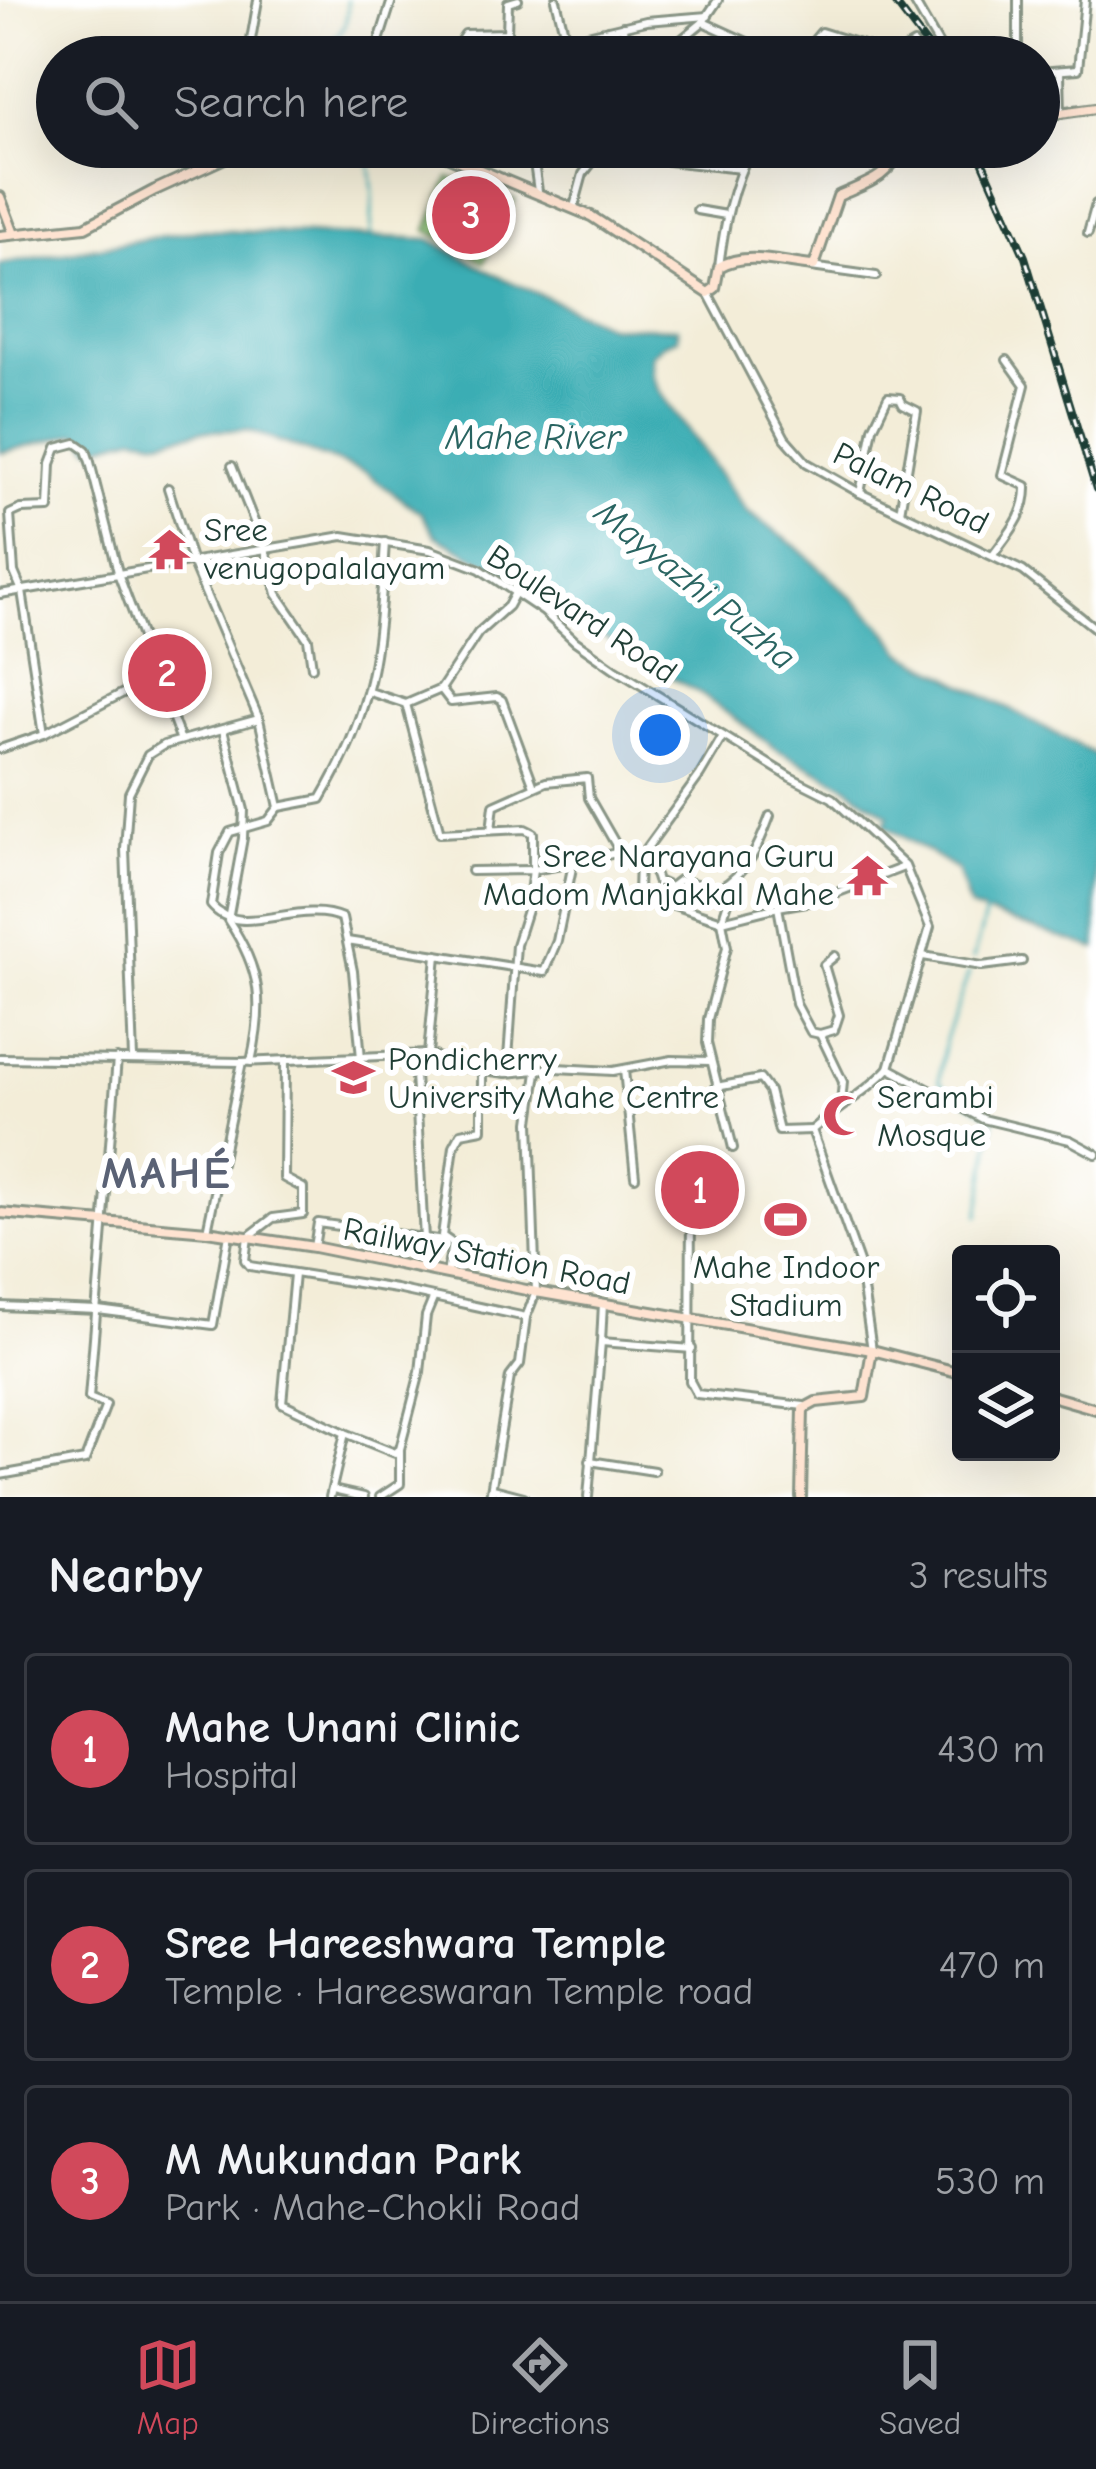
<!DOCTYPE html>
<meta charset="utf-8">
<style>
:root{--surface:#171b24;--page:#242831;--text:#f1f3f6;--muted:#9ea1a6;--line:#363941;--accent:#d1495b}
body{margin:0;font-family:"Comic Neue",sans-serif;background:var(--page);color:var(--text)}
.controls{position:absolute;right:36px;bottom:36px;display:grid;overflow:hidden;border-radius:12px;box-shadow:0 12px 48px #0002}
.controls button{width:108px;height:108px;display:grid;place-items:center;padding:0;border:0;border-bottom:3px solid var(--line);background:var(--surface);color:var(--text);font:60px sans-serif}
.you{position:absolute;left:660px;top:735px;width:42px;height:42px;margin:-30px;border:9px solid #fff;border-radius:50%;background:#1a73e8;box-shadow:0 0 0 18px #1a73e833}
.badge{display:grid;place-items:center;width:78px;height:78px;border-radius:50%;background:var(--accent);color:#fff;font-size:39px;font-weight:700}
.pin{position:absolute;translate:-50% -50%;border:6px solid #fff;box-shadow:0 3px 12px #0006}
.list{margin:0;padding:0;list-style:none}
h2{display:flex;justify-content:space-between;align-items:center;height:156px;margin:0;padding:0 48px;font-size:51px}
h2 small{font-size:39px;font-weight:400;color:var(--muted)}
.list li{display:grid;grid-template-columns:78px 1fr auto;gap:36px;align-items:center;box-sizing:border-box;height:192px;margin:0 24px 24px;padding:0 24px;border:3px solid var(--line);border-radius:12px}
.list b{display:block;font-size:45px;white-space:nowrap}
.list p{margin:0;font-size:39px;white-space:nowrap;color:var(--muted)}
.list em{font-size:39px;font-style:normal;color:var(--muted)}
.icon{flex:none;width:66px;height:66px;fill:none;stroke:currentColor;stroke-width:2;stroke-linecap:round;stroke-linejoin:round}
.map{position:relative;flex:none;width:1096px;height:1497px;overflow:hidden}
.search{position:absolute;background:var(--surface);box-shadow:0 12px 48px #0002;left:36px;right:36px;top:36px;height:132px;display:flex;align-items:center;gap:30px;box-sizing:border-box;padding:0 42px;border-radius:66px;color:var(--muted);font-size:45px}
.sheet{height:804px;background:var(--surface)}
nav{display:flex;justify-content:space-around;align-items:center;box-sizing:border-box;height:168px;border-top:3px solid var(--line);background:var(--surface);font-size:33px;color:var(--muted)}
nav a{display:grid;justify-items:center;gap:6px}
nav .on{color:var(--accent)}
.map>svg:first-child{display:block}
.green{fill:#9ed485;stroke:#5e885c;stroke-width:3}
.water{fill:#3badb4;stroke:#2d7574;stroke-width:3}
.lines{fill:none;stroke-linecap:round;stroke-linejoin:round}
.stream{stroke:#3badb4;stroke-width:3}
.street-casing{stroke:#899586;stroke-width:12}
.secondary-casing{stroke:#899586;stroke-width:14}
.street{stroke:#fff;stroke-width:6}
.secondary{stroke:#fee3d1;stroke-width:8}
.rail-casing{stroke:#1f3d34;stroke-width:8}
.rail{stroke:#fff;stroke-width:3;stroke-dasharray:9;stroke-linecap:butt}
.labels{text-anchor:middle;dominant-baseline:central;stroke-width:12;stroke-linejoin:round;paint-order:stroke}
.street-label{font-size:33px;fill:#1f3d34;stroke:#fff}
.poi-label{font-size:33px;fill:#1f3d34;stroke:#fff;text-anchor:start}
.water-label{font-size:36px;font-style:italic;fill:#296461;stroke:#fff}
.district-label{font-size:45px;font-weight:bold;letter-spacing:3px;fill:#5a6275;stroke:#fff}
</style>
<div class="map">
<svg width="1096" height="1497" viewBox="0 0 1096 1497">
<rect width="100%" height="100%" fill="#fff"/>
<filter id="ink" filterUnits="userSpaceOnUse"><feTurbulence type="fractalNoise" baseFrequency=".00833" numOctaves="2"/><feDisplacementMap in="SourceGraphic" scale="24" xChannelSelector="R" yChannelSelector="G"/><feConvolveMatrix kernelMatrix="1 2 1 2 8 2 1 2 1" color-interpolation-filters="sRGB"/></filter>
<filter id="wash" filterUnits="userSpaceOnUse"><feTurbulence type="fractalNoise" baseFrequency=".004" numOctaves="4" result="noise"/><feDisplacementMap in="SourceGraphic" scale="48" xChannelSelector="R" yChannelSelector="G"/><feGaussianBlur stdDeviation="2.7" result="paint"/><feColorMatrix in="noise" values="0 0 0 0 0 0 0 0 0 0 0 0 0 0 0 0 0 1.4 0 .05"/><feComposite in="paint" operator="in"/></filter>
<g filter="url(#wash)">
<rect width="100%" height="100%" fill="#f3edd8"/>
<polygon class="green" points="449,178 515,200 484,262 427,230"/>
<polygon class="water" points="199,230 429,239 496,275 610,326 678,328 678,338 665,343 652,355 652,373 658,389 747,512 796,546 881,624 904,653 1096,755 1096,949 970,908 957,870 884,825 889,816 845,785 778,750 698,692 629,654 514,578 436,536 421,513 365,472 248,430 200,431 160,440 135,436 91,448 78,433 0,453 0,264"/>
<g class="lines">
<g class="stream">
<path d="M 326,57 L 325,48 C 341,34 350,22 347,0"/>
<polyline points="368,147 373,192 371,235"/>
<polyline points="973,959 987,909"/>
<path d="M 969,973 L 945,1039 L 939,1081 C 954,1099 977,1103 994,1120 L 979,1216"/>
</g>
</g>
</g>
<g filter="url(#ink)">
<g class="lines">
<defs>
<g id="street">
<polyline points="556,0 566,40 646,21 708,16"/>
<polyline points="718,0 703,22 780,57"/>
<polyline points="913,0 946,57"/>
<polyline points="623,26 625,57"/>
<polyline points="577,40 581,57"/>
<polyline points="248,57 258,0"/>
<polyline points="374,57 392,0"/>
<polyline points="461,57 461,40 465,34 507,33 508,3 518,0"/>
<polyline points="641,57 676,44 703,22"/>
<polyline points="800,57 821,32 895,55 914,44"/>
<polyline points="1018,57 1018,0"/>
<polyline points="1039,72 1078,69 1085,0"/>
<polyline points="1060,72 1061,114"/>
<polyline points="464,147 476,167"/>
<polyline points="537,147 534,163 538,191"/>
<polyline points="664,147 668,161 741,169"/>
<polyline points="574,207 583,174 597,156 597,147"/>
<polyline points="697,210 726,215"/>
<polyline points="1088,233 1096,204"/>
<path d="M 719,267 C 724,225 732,185 752,147"/>
<polyline points="811,267 876,276"/>
<polyline points="708,293 785,438 807,463 860,493 1023,571 1096,629"/>
<polyline points="232,466 265,549 277,594 308,639 312,667"/>
<path d="M 168,488 L 192,562 L 259,719 L 279,807 L 321,799 C 377,703 378,649 385,542"/>
<polyline points="860,493 873,428 888,397 900,398 903,404 917,411 900,512"/>
<path d="M 993,555 C 1009,533 1027,514 1026,486 L 1002,475 L 1025,385 L 1007,360"/>
<path d="M 0,594 L 343,536 L 430,550 L 480,569 L 544,612 L 575,641 L 615,669 L 790,777 L 832,798 L 905,866 L 930,927 L 889,1068 C 867,1092 837,1108 812,1130 L 859,1262 L 872,1350"/>
<polyline points="441,689 451,702 497,697 502,700 534,786"/>
<polyline points="370,692 406,704 441,689 478,633 508,606 515,593"/>
<polyline points="406,704 440,833 525,829 533,833 533,870 573,863"/>
<path d="M 223,730 L 244,810 L 243,838 L 228,920 C 262,971 264,1004 251,1062"/>
<polyline points="44,734 22,591 14,572 10,514 21,509 49,508 51,464 57,448 76,443 86,450 90,462 119,576 180,738"/>
<polyline points="723,736 700,775 639,859 638,893 722,921 778,907"/>
<polyline points="0,749 44,734 154,677"/>
<path d="M 279,807 L 268,821 L 230,832 L 219,853 L 211,905 C 240,941 299,898 342,918 L 353,971 L 361,1058"/>
<path d="M 491,830 L 494,805 L 546,782 L 587,778 L 589,798 L 620,852 C 636,861 652,861 657,881 L 670,887 L 679,880 L 719,889 C 748,872 759,846 770,816"/>
<polyline points="471,871 533,870 528,907 516,945 507,1073 556,1068 613,1071 672,1060 709,1061"/>
<polyline points="347,941 437,955"/>
<polyline points="835,956 824,965 839,1015 834,1030 820,1034 843,1082 841,1104"/>
<polyline points="923,956 982,966 1022,961"/>
<polyline points="820,1034 811,1032 796,1004 778,907 818,900 904,867"/>
<polyline points="428,1054 467,1068 506,1073"/>
<polyline points="414,1056 424,1239"/>
<polyline points="0,1058 242,1062 207,1231"/>
<polyline points="133,1059 125,849 129,793 148,755 164,745 259,719"/>
<polyline points="242,1062 428,1054 437,955 544,972 557,941 573,863 620,852"/>
<polyline points="285,1062 284,1178 303,1188 303,1214 273,1218 248,1237 245,1260 250,1266 396,1289 526,1317"/>
<polyline points="889,1068 983,1119 1070,1140 1096,1154"/>
<polyline points="624,1070 635,1177"/>
<polyline points="716,1087 760,1079 769,1091 779,1131 812,1130"/>
<polyline points="733,1148 707,1043 708,1019 727,947 722,921 735,880"/>
<polyline points="691,1207 690,1381 697,1394 804,1406"/>
<polyline points="314,1247 318,1223 444,1241"/>
<polyline points="294,1274 282,1403 345,1433 330,1497"/>
<polyline points="447,1274 452,1243 442,1236 454,1146 461,1133 482,1129 482,1070"/>
<polyline points="603,1303 601,1342 692,1349"/>
<polyline points="0,1306 98,1310 213,1325 229,1234"/>
<polyline points="345,1433 395,1453 400,1449 420,1372 426,1316 433,1299"/>
<polyline points="590,1461 654,1471"/>
<polyline points="0,1475 85,1460 106,1405 89,1398 117,1059"/>
<polyline points="493,1489 524,1497"/>
<polyline points="333,1490 364,1497"/>
<polyline points="380,1497 400,1484 400,1451"/>
<polyline points="490,1497 510,1377 520,1364 526,1317 536,1292 530,1122 537,1072"/>
<polyline points="588,1497 601,1342"/>
</g>
<g id="secondary">
<polyline points="1039,116 1096,108"/>
<path d="M 425,147 L 591,216 L 708,293 L 715,288 L 719,267 C 747,250 784,264 814,266 L 838,196 C 871,181 883,181 904,147"/>
<polyline points="0,197 14,234"/>
<polyline points="0,236 85,227 155,190 240,151 261,147"/>
<polyline points="0,1213 207,1231 314,1247 536,1292 872,1350 961,1373"/>
<polyline points="1051,1396 1096,1409"/>
<polyline points="801,1497 803,1409 816,1402 864,1397 872,1350"/>
</g>
</defs>
<use href="#street" class="street-casing"/>
<use href="#secondary" class="secondary-casing"/>
<use href="#street" class="street"/>
<use href="#secondary" class="secondary"/>
<defs>
<g id="rail">
<polyline points="893,0 936,57"/>
<polyline points="976,147 1025,257 1096,489"/>
</g>
</defs>
<use href="#rail" class="rail-casing"/>
<use href="#rail" class="rail"/>
</g>
</g>
<defs>
<symbol id="temple-bare" viewBox="-9 -9 18 18"><path d="M0-6L5-2H3V0L6.5 2.5H4V6H1.5V3h-3V6H-4V2.5H-6.5L-3 0V-2H-5Z" fill="#d1495b" stroke="#fff" stroke-width="2.5" paint-order="stroke"/></symbol>
<symbol id="university-bare" viewBox="-9 -9 18 18"><path d="M0-5L7-2L0 1L-7-2ZM-4 1L0 2.5L4 1V4Q0 6-4 4Z" fill="#d1495b" stroke="#fff" stroke-width="2.5" paint-order="stroke"/></symbol>
<symbol id="mosque-bare" viewBox="-9 -9 18 18"><path d="M3.5-4.9A6 6 0 1 0 3.5 4.9A5 5 0 1 1 3.5-4.9Z" fill="#d1495b" stroke="#fff" stroke-width="2.5" paint-order="stroke"/></symbol>
<symbol id="stadium-bare" viewBox="-9 -9 18 18"><path d="M0-5a6.5 5 0 1 0 0 10a6.5 5 0 1 0 0-10ZM-3.5-1.8h7v3.6h-7Z" fill="#d1495b" stroke="#fff" stroke-width="2.5" paint-order="stroke"/></symbol>
</defs>
<g fill-rule="evenodd">
<use href="#temple-bare" x="140" y="520" width="59" height="59"/>
<use href="#temple-bare" x="838" y="846" width="59" height="59"/>
<use href="#university-bare" x="324" y="1048" width="59" height="59"/>
<use href="#mosque-bare" x="814" y="1086" width="59" height="59"/>
<use href="#stadium-bare" x="756" y="1190" width="59" height="59"/>
</g>
<g class="labels">
<g class="street-label">
<text transform="translate(911 488) rotate(26)">Palam Road</text>
<text transform="translate(582 614) rotate(34)">Boulevard Road</text>
<text transform="translate(487 1256) rotate(11)">Railway Station Road</text>
</g>
<g class="poi-label">
<text x="204" y="530">Sree<tspan x="204" dy="38">venugopalalayam</tspan></text>
<text x="834" y="856" text-anchor="end">Sree Narayana Guru<tspan x="834" dy="38">Madom Manjakkal Mahe</tspan></text>
<text x="388" y="1059">Pondicherry<tspan x="388" dy="38">University Mahe Centre</tspan></text>
<text x="877" y="1097">Serambi<tspan x="877" dy="38">Mosque</tspan></text>
<text x="786" y="1267" text-anchor="middle">Mahe Indoor<tspan x="786" dy="38">Stadium</tspan></text>
</g>
<g class="water-label">
<text x="533" y="437">Mahe River</text>
<text transform="translate(695 585) rotate(39)">Mayyazhi Puzha</text>
</g>
<g class="district-label">
<text x="167" y="1173">MAHÉ</text>
</g>
</g>
</svg>
<div class="controls">
<button><svg class="icon" aria-label="locate" viewBox="0 0 24 24"><circle cx="12" cy="12" r="6"/><path d="M12 2v4M12 18v4M2 12h4M18 12h4"/></svg></button>
<button><svg class="icon" aria-label="layers" viewBox="0 0 24 24"><path d="M12 4l9 5-9 5-9-5zM3 14l9 5 9-5"/></svg></button>
</div>
<div class="you"></div>
<div class="pin badge" style="left:700px;top:1190px">1</div>
<div class="pin badge" style="left:167px;top:673px">2</div>
<div class="pin badge" style="left:471px;top:215px">3</div>
<div class="search"><svg class="icon" aria-label="search" viewBox="0 0 24 24"><circle cx="10" cy="10" r="6"/><path d="M15 15l6 6"/></svg>Search here</div>
</div>
<section class="sheet">
<h2>Nearby<small>3 results</small></h2>
<ul class="list">
<li><span class="badge">1</span><div><b>Mahe Unani Clinic</b><p>Hospital</p></div><em>430 m</em></li>
<li><span class="badge">2</span><div><b>Sree Hareeshwara Temple</b><p>Temple · Hareeswaran Temple road</p></div><em>470 m</em></li>
<li><span class="badge">3</span><div><b>M Mukundan Park</b><p>Park · Mahe-Chokli Road</p></div><em>530 m</em></li>
</ul>
</section>
<nav>
<a class="on"><svg class="icon" aria-label="map" viewBox="0 0 24 24"><path d="M3 6l6-2 6 2 6-2v14l-6 2-6-2-6 2zM9 4v14M15 6v14"/></svg>Map</a>
<a><svg class="icon" aria-label="directions" viewBox="0 0 24 24"><path d="M12 3l9 9-9 9-9-9zM9 14v-3h6M13 9l2 2-2 2"/></svg>Directions</a>
<a><svg class="icon" aria-label="saved" viewBox="0 0 24 24"><path d="M7 4h10v16l-5-4-5 4z"/></svg>Saved</a>
</nav>
